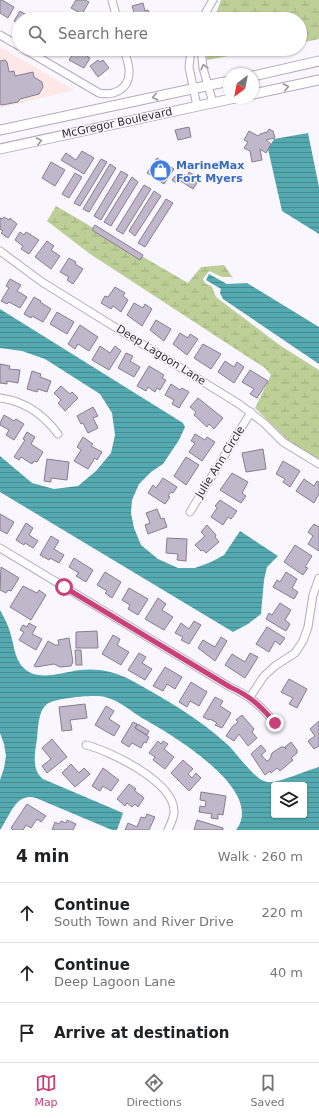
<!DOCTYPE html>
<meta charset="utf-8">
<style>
:root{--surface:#fff;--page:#f6f6f6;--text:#202124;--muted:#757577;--line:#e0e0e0;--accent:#ca4079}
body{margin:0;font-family:"DejaVu Sans",sans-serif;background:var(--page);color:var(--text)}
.controls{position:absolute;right:12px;bottom:12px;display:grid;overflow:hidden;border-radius:4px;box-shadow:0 1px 3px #0004}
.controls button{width:36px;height:36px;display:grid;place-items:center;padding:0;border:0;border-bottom:1px solid var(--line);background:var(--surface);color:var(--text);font:20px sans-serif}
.compass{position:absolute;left:223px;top:68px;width:36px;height:36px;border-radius:50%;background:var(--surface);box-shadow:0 1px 3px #0004;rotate:212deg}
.stop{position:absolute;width:12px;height:12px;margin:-9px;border:3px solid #ca4079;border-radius:50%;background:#fff}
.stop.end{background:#ca4079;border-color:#fff;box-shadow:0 1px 4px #0008}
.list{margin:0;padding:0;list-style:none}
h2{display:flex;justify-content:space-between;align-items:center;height:52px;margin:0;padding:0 16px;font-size:17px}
h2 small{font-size:13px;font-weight:400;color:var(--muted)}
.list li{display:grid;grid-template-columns:26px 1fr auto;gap:12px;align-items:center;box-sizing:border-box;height:60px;padding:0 16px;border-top:1px solid var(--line)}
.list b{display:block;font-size:15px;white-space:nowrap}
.list p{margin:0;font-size:13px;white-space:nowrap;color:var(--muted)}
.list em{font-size:13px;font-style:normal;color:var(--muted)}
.icon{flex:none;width:22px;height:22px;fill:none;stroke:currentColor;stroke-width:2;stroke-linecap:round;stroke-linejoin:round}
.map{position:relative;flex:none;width:319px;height:830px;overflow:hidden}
.search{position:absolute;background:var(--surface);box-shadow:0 1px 3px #0004;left:12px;right:12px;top:12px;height:44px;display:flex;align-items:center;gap:10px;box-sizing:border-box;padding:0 14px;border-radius:22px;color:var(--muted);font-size:15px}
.sheet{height:232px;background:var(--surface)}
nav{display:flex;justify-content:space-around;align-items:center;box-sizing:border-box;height:56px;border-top:1px solid var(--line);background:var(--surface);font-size:11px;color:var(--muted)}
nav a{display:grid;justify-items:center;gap:2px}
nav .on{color:var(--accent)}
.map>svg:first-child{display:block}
.commercial{fill:#fde8e7}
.wetland{fill:url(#wetland-marsh)}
.water{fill:url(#water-rules);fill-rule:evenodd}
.building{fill:#c0b7cb;stroke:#867e90}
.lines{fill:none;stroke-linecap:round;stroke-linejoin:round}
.minor-casing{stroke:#b3aabd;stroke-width:9}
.major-casing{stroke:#b3aabd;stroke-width:11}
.minor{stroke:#fff;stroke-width:7}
.major{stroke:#fff;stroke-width:9}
.oneway{stroke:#98969a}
.route{stroke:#ca4079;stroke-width:5}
.labels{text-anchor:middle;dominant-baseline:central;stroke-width:3;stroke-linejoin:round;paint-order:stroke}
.street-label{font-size:11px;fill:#312e36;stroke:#f9f6fe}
.shop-label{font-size:11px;font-weight:bold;fill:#366cbe;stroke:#f9f6fe;text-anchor:start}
</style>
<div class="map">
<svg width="319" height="830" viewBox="0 0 319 830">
<defs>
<pattern id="wetland-marsh" width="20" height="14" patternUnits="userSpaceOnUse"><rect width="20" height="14" fill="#bdcf97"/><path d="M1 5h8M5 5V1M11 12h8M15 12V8" fill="none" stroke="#a3b283"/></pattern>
<pattern id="water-rules" width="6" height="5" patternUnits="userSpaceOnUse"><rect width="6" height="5" fill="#54aab0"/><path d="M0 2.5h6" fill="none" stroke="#468b90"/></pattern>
</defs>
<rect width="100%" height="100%" fill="#f9f6fe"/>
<polygon class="commercial" points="0,47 74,90 0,108"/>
<g class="wetland">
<polygon points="221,0 319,0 319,39 300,43 300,19 214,19"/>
<polygon points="206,49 265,49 207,60"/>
<polygon points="56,206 188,283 201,267 224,265 233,278 231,277 222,277 209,271 203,279 205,283 212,287 216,297 281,346 319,370 319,459 291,443 255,408 271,375 265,368 90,254 47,221"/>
</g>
<g class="water">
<polygon points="308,133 319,187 319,234 282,211 268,149 274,139"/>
<polygon points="209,274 227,284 247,283 319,327 319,364 223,299 220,293 221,289 206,280"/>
<polygon points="0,309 183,423 185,427 179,440 163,464 151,472 139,484 132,500 131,513 134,528 141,545 158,559 178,568 195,568 211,562 224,555 240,531 278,556 267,567 264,580 261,614 248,624 233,632 0,492 0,456 32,483 54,489 78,486 96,471 111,453 115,435 112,413 100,394 45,359 22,351 0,348"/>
<path d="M 0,610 C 4,617 8,625 10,632 C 15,647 14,663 29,672 C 44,680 64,672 80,670 C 96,668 113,671 127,678 C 162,697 199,718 228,745 C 238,755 255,780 267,782 C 277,784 307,770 319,767 L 319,830 L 236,830 C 267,790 169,733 142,718 C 131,711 118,700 105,697 C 96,694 52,698 46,705 C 38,712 38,729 37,739 C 35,752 31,770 43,779 L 123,813 L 117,830 L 112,830 L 36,798 C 15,792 10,817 0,830 L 0,780 L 4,768 L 6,756 L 4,744 L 0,733 ZM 274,785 L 304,785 L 304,815 L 274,815 Z"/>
</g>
<g class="building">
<polygon points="0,0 2,0 14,7 8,18 0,13"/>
<polygon points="76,0 85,0 89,2 82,14 71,8"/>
<polygon points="143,3 145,11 148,10 150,15 146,16 147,19 136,19 132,6"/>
<polygon points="20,11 30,17 29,19 19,19 19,24 14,21"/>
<polygon points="53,49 66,49 61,55"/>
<polygon points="76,49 90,58 84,68 69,60"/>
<polygon points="5,60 7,62 9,72 14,71 15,76 33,72 34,77 42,82 43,87 39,94 20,99 18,102 2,105 0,104 0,61"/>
<polygon points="98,60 100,62 103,60 109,68 98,77 90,66"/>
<polygon points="189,127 191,137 178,140 175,130"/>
<polygon points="269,129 273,131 275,138 266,140 271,144 266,153 260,149 262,160 252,162 250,151 244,148 248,142 244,140 249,131 258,136 260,134 267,132"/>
<polygon points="82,151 94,158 84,174 61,160 66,153 76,160"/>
<polygon points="157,158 174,169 164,184 147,173"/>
<polygon points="101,159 107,162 80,206 74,203"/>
<polygon points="51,162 65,170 55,186 42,178"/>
<polygon points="110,164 116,168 89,212 83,209"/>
<polygon points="121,171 128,175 101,220 94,216"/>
<polygon points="189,172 194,175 191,179 197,183 193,189 179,180 176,183 172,180 175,176 179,179 182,174 187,176"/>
<polygon points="75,173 82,177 69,198 62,194"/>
<polygon points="132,177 138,182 111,226 104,222"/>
<polygon points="144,185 151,189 123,234 116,230"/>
<polygon points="154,191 161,196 135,236 129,231"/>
<polygon points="166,199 173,203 145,247 138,243"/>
<polygon points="4,217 9,220 10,218 17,224 8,238 1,233 3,231 0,229 0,218 2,219"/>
<polygon points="95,225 143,255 140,260 92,230"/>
<polygon points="20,232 24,235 26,232 39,240 29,254 21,249 23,246 15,240"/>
<polygon points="47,241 54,246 51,250 60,256 51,269 35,257"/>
<polygon points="69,258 76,262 75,264 83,269 73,284 67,280 69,277 60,272"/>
<polygon points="10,279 21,285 17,291 27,297 20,308 9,302 7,304 1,301 9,288 6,286"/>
<polygon points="115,287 125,293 123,296 128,300 121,312 113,306 111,309 101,303 105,296 108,297"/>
<polygon points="34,297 41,301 40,302 51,309 43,322 32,316 31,318 24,314"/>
<polygon points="134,303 143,308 145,304 152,309 142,326 127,315"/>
<polygon points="57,312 74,322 67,334 50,324"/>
<polygon points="156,320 171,329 164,341 150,330"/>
<polygon points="80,325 98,337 89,351 78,344 75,349 68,344"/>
<polygon points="180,333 188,338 190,334 198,339 187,355 173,344"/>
<polygon points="203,344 221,354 211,369 194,358"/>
<polygon points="100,346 110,353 115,346 121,351 109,370 92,360"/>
<polygon points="126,353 133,356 130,361 140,367 134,377 118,368"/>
<polygon points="225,361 234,367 237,362 244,367 234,383 218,372"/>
<polygon points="0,364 10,366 9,369 20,370 18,383 7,381 7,384 0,383"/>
<polygon points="149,366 164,375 162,378 166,380 160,390 157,388 155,392 148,387 146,391 137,386"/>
<polygon points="250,370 268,381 257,398 250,394 254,389 242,382"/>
<polygon points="32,371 41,374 40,377 51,381 47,392 38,389 37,392 27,389"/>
<polygon points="171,384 180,390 182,388 189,392 179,408 172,404 174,400 165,395"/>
<polygon points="61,386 70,394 72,392 78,398 65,411 58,403 61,400 54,393"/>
<polygon points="198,398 223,418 214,429 209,424 207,427 194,415 196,412 190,407"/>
<polygon points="93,407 98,416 93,418 98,428 88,433 83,423 81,424 77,416"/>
<polygon points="4,415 14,421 16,419 24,424 14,440 6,435 9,430 0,425 0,423"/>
<polygon points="27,432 35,437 31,444 43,452 37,462 34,461 32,464 21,457 19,460 14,457 25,440 23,439"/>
<polygon points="195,434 205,440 207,437 215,442 202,461 189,452 195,443 191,441"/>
<polygon points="83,437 93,444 91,446 102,452 97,460 95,458 88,469 74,461 81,450 77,447"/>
<polygon points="263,449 266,469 246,472 242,453"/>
<polygon points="186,457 199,465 186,485 174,476"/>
<polygon points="47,459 69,462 67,480 51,478 51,482 44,481"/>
<polygon points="283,461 300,471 290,487 283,482 285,479 276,474"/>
<polygon points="232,473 248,482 242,493 246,496 241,503 220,490"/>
<polygon points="163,478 177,487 173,493 171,492 168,496 170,497 165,504 148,493 153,485 156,488"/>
<polygon points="304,479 314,486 317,481 319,482 319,494 314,503 296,491"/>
<polygon points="220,500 237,511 231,519 228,517 223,525 211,517 217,508 215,506"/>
<polygon points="157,509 161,519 164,518 167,527 148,534 145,525 150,523 146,513"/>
<polygon points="0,514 14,522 7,534 0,530"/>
<polygon points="26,523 33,528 29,535 38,541 33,548 25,543 24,545 16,540"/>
<polygon points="314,524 319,527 319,551 308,544 313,536 308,532"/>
<polygon points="207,525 216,535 215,537 219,542 206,553 203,550 201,551 195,545 205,536 201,532"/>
<polygon points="51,536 59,541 54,549 64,555 59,563 50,558 49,560 40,555"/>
<polygon points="167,538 187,539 186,561 177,560 178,554 166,553"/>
<polygon points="295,545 312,556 305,567 308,568 303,575 284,562"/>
<polygon points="74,558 93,570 86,582 76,576 79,573 69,567"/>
<polygon points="1,567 19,578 11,591 8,590 6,593 0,590"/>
<polygon points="105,572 121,582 112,598 105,593 107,591 97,585"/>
<polygon points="286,572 297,579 292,588 298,592 294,599 273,587 277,580 280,582"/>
<polygon points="23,586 37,593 39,590 46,595 31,620 10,607"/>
<polygon points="129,588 148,599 138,615 128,609 130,605 122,600"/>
<polygon points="158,598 166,604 162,610 173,617 164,630 145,619"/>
<polygon points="280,603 291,610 285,620 290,624 286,631 266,619 269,613 272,615"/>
<polygon points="194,621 201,625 189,644 181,640 183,637 175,633 181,623 189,629"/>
<polygon points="29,623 36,627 32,634 42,639 36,650 19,640 24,632 20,630 23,625 27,627"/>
<polygon points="267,627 285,638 280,645 275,641 269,652 256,644"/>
<polygon points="97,631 98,648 76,648 76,632"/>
<polygon points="113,635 120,639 117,645 129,652 121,665 102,654"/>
<polygon points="221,637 227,641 215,661 198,648 203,640 215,647"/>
<polygon points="69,638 73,662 71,666 60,667 54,664 36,667 34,666 48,641 55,645 59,645 58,640"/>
<polygon points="75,650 81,650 82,665 76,665"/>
<polygon points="139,653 146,657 142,663 152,669 145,680 128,670"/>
<polygon points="250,653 258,657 245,678 225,665 232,654 245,662"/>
<polygon points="165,667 182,677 175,689 167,684 163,691 153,686"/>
<polygon points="289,679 307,689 297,708 289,704 293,698 281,692"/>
<polygon points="191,682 207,692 199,706 190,701 187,707 179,702"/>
<polygon points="215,697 223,701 220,706 231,713 222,728 215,725 217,723 210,719 209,720 203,717"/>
<polygon points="85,704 87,718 70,720 72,730 62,731 59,707"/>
<polygon points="106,706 114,711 109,719 120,726 114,736 95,725"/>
<polygon points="242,715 254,729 252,732 257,738 248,746 239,734 234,741 226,736 232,727 238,722 236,720"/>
<polygon points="319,721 319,746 314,749 308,741 315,736 310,729"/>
<polygon points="133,722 137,724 135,728 149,737 146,743 144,742 141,748 132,743 129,747 121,742"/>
<polygon points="138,724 149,731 147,735 135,728"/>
<polygon points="52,739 67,757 47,773 42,766 51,759 42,748"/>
<polygon points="158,741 161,744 163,741 168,744 164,749 174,757 165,769 153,760 155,757 149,753"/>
<polygon points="291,742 297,750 297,753 291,758 293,760 280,771 277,768 271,773 270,771 265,775 251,754 261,745 266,751 261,755 267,761 270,759 272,753 281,747 284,747 286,749 285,747"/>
<polygon points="183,760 193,769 188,774 192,778 196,773 201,778 189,791 171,773"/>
<polygon points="71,764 79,773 84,768 90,774 75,787 62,773"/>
<polygon points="103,768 119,780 111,791 103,786 100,791 92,786"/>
<polygon points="129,784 136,789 134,790 144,798 138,807 135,804 132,807 127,803 125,806 117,799"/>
<polygon points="201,792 226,796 223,815 218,814 218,819 211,818 212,814 199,812 200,806 205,807 206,801 200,800"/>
<polygon points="27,804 46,816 41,822 37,819 31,828 26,825 23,830 13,830 11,828"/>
<polygon points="147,814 155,817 149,830 125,830 128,823 137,827 141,817 145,818"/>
<polygon points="67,820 76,824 73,830 52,830 55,822 59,824 61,821 66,823"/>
<polygon points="197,820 223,828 223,830 194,830"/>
</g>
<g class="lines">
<defs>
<g id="minor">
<polyline points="112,0 117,19"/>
<polyline points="202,19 213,0"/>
<polyline points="0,35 19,46"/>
<path d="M 24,49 L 99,93 C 113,96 128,90 129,74 C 130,66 126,57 124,49"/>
<polyline points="191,49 189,67 197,106"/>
<polyline points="201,49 203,68 213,103"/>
<polyline points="0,251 42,282 239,404 264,423 283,442 319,464"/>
<path d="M 0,398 C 25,401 43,414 58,434"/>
<polyline points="190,512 251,412"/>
<path d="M 0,548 L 230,687 C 250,696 261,706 275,723"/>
<polyline points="250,697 264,676 275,666 295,653 303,641 308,627 313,595 319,578"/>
<path d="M 86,745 C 110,751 175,782 174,812 C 174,818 170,825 168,830"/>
</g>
<g id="major">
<polyline points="253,76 319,61"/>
<polyline points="253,94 319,80"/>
<polyline points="0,130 229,81"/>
<polyline points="0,149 235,98"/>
</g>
</defs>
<use href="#minor" class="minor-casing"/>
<use href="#major" class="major-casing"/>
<use href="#minor" class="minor"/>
<use href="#major" class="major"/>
</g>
<defs><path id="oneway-chevron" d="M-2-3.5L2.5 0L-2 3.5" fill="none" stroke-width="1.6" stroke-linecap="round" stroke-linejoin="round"/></defs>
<g class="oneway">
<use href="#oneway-chevron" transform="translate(204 67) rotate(-103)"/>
<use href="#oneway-chevron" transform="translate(286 87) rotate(-12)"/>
<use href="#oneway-chevron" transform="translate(155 97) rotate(168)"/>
<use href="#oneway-chevron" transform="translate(39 141) rotate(-12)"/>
</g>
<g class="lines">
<path class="route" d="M 64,587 L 230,687 C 250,696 261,706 275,723"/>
</g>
<defs>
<symbol id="shop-disc" viewBox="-11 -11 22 22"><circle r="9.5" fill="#3f7fe0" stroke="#f9f6fe"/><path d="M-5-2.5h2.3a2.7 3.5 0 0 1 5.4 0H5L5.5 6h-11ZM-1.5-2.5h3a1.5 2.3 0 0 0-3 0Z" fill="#fff"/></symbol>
</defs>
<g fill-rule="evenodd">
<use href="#shop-disc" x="148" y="158" width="25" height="25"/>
</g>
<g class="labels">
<g class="street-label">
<text transform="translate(117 123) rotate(-12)">McGregor Boulevard</text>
<text transform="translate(161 355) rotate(32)">Deep Lagoon Lane</text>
<text transform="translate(220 462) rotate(-58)">Julie Ann Circle</text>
</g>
<g class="shop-label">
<text x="176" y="165">MarineMax<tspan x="176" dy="13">Fort Myers</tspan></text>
</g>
</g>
</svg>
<div class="controls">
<button><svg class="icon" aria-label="layers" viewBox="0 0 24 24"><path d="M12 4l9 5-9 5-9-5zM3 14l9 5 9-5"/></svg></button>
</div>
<svg class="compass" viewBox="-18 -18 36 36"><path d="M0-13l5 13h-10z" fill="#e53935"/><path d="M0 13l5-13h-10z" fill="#757577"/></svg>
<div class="stop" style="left:64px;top:587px"></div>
<div class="stop end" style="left:275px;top:723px"></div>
<div class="search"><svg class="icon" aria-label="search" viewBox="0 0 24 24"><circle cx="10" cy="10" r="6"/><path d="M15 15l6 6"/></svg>Search here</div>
</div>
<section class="sheet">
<h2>4 min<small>Walk · 260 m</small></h2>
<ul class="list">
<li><svg class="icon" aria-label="ahead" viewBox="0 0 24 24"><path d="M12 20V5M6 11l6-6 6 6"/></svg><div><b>Continue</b><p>South Town and River Drive</p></div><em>220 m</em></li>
<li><svg class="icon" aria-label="ahead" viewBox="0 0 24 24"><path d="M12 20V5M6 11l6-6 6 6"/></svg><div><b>Continue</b><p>Deep Lagoon Lane</p></div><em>40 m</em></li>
<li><svg class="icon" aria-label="arrive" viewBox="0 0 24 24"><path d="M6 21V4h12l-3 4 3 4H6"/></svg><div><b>Arrive at destination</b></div></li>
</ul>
</section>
<nav>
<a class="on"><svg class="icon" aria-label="map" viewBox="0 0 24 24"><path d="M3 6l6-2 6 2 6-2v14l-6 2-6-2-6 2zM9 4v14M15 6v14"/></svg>Map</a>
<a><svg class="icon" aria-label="directions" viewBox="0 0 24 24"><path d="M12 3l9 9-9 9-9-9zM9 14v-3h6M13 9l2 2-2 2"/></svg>Directions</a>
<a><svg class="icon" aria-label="saved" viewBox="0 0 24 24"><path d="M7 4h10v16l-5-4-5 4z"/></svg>Saved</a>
</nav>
